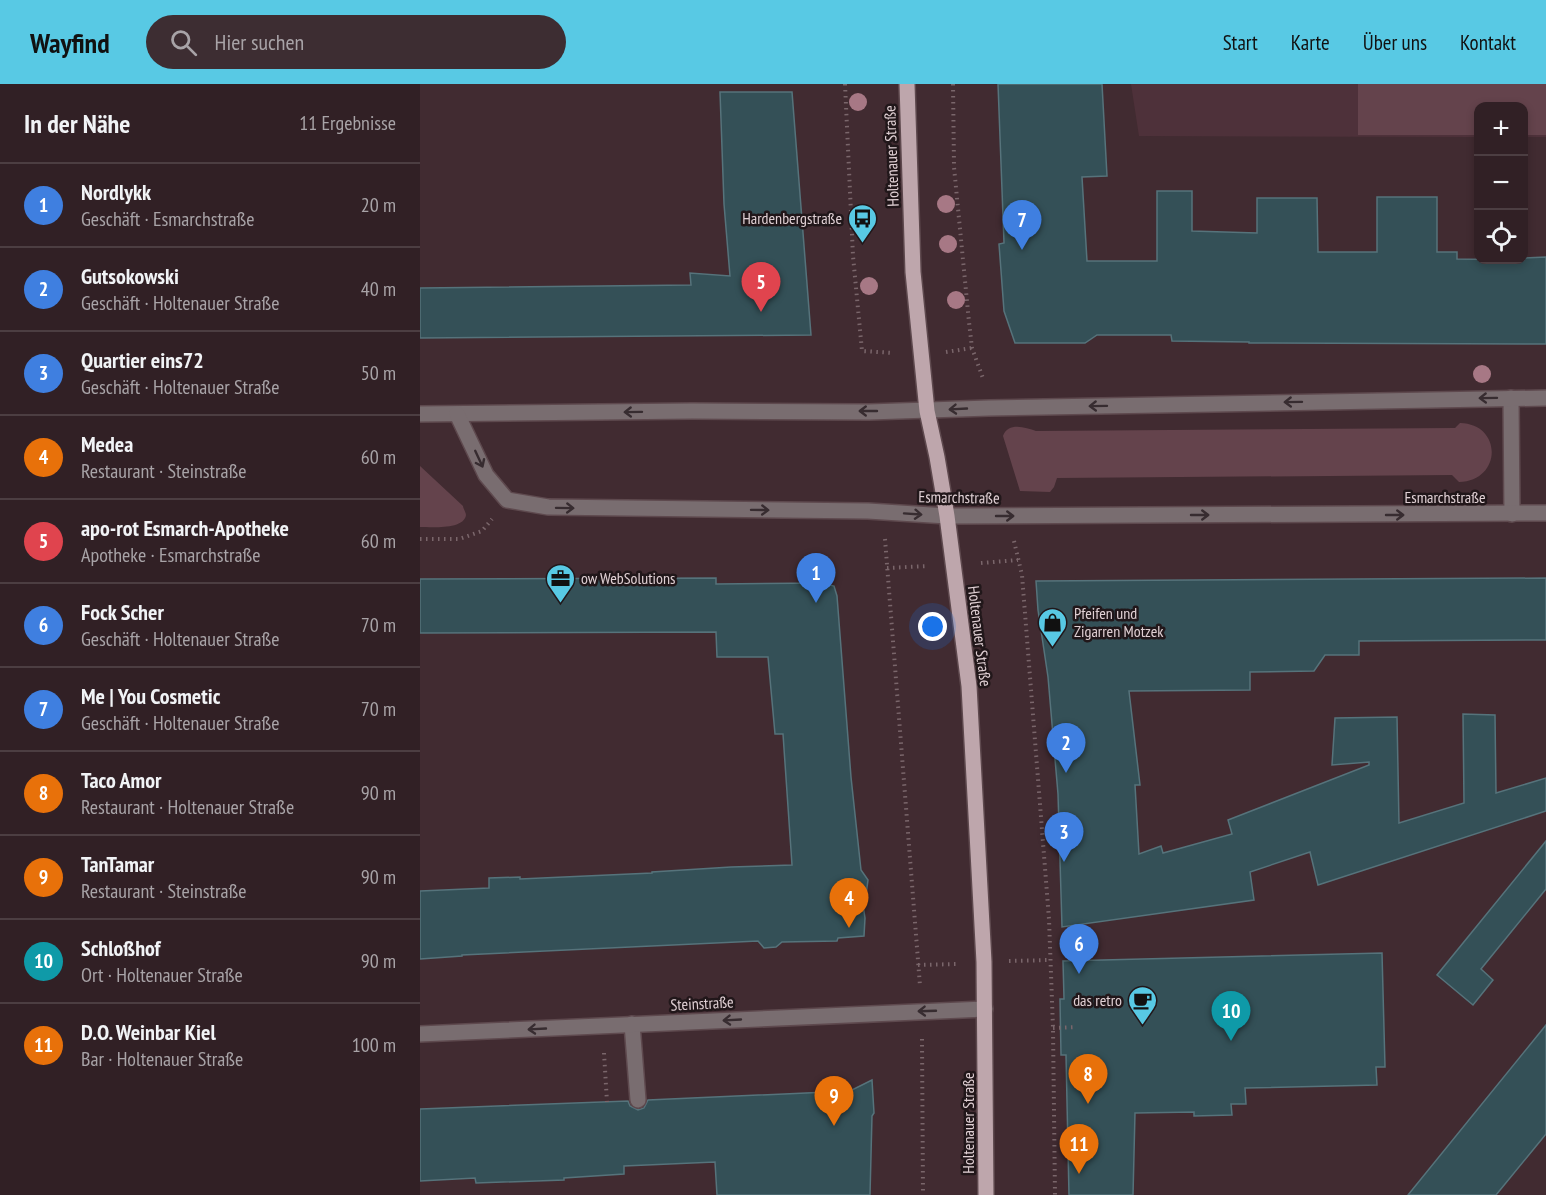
<!DOCTYPE html>
<html lang="de">
<meta charset="utf-8">
<style>
:root{--surface:#312025;--page:#3d2d32;--text:#f1f3f6;--muted:#a8a3a7;--line:#4c3e42;--accent:#58c9e4}
body{margin:0;font-family:"PT Sans Narrow",sans-serif;background:var(--page);color:var(--text)}
.controls{position:absolute;right:18px;top:18px;display:grid;overflow:hidden;border-radius:12px;box-shadow:0 3px 9px #0003}
.controls button{width:54px;height:54px;display:grid;place-items:center;padding:0;border:0;border-bottom:2px solid var(--line);background:var(--surface);color:var(--text);font:30px sans-serif}
.you{position:absolute;left:513px;top:543px;width:21px;height:21px;margin:-15px;border:4px solid #fff;border-radius:50%;background:#1a73e8;box-shadow:0 0 0 9px #1a73e833}
.badge{display:grid;place-items:center;width:39px;height:39px;border-radius:50%;background:var(--accent);color:#fff;font-size:20px;font-weight:700}
.pin{position:absolute;translate:-50% -50px;filter:drop-shadow(0 2px 3px #0008)}
.pin::after{content:'';position:absolute;top:32px;width:21px;height:18px;background:inherit;clip-path:polygon(0 0,100% 0,50% 100%)}
.list{margin:0;padding:0;list-style:none}
h2{display:flex;justify-content:space-between;align-items:center;height:78px;margin:0;padding:0 24px;font-size:26px}
h2 small{font-size:20px;font-weight:400;color:var(--muted)}
.list li{display:grid;grid-template-columns:39px 1fr auto;gap:18px;align-items:center;box-sizing:border-box;height:84px;padding:0 24px;border-top:2px solid var(--line)}
.list b{display:block;font-size:22px;white-space:nowrap}
.list p{margin:0;font-size:20px;white-space:nowrap;color:var(--muted)}
.list em{font-size:20px;font-style:normal;color:var(--muted)}
.icon{flex:none;width:33px;height:33px;fill:none;stroke:currentColor;stroke-width:2;stroke-linecap:round;stroke-linejoin:round}
.map{position:relative;flex:none;width:1126px;height:1111px;overflow:hidden}
header{display:flex;align-items:center;gap:36px;box-sizing:border-box;height:84px;padding:0 30px;background:var(--accent);color:#111}
header strong{font-size:28px}
nav{display:flex;gap:33px;margin-inline-start:auto;font-size:21px}
.search{width:420px;height:54px;background:var(--page);display:flex;align-items:center;gap:15px;box-sizing:border-box;padding:0 21px;border-radius:33px;color:var(--muted);font-size:22px}
main{display:flex}
aside{flex:1;background:var(--surface)}
.map>svg:first-child{display:block}
.built{fill:#4e313a}
.green{fill:#64434c}
.building{fill:#345057;stroke:#56737b;stroke-width:1.5}
.lines{fill:none;stroke-linecap:round;stroke-linejoin:round}
.minor-casing{stroke:#5e494e;stroke-width:18}
.major-casing{stroke:#5e494e;stroke-width:18}
.path{stroke:#7a666b;stroke-width:4;stroke-dasharray:1.5 4.5;stroke-linecap:butt}
.minor{stroke:#796d70;stroke-width:15}
.major{stroke:#bea6ac;stroke-width:15}
.tree{fill:#a77885}
.oneway{stroke:#372c30}
.labels{text-anchor:middle;dominant-baseline:central;stroke-width:5;stroke-linejoin:round;paint-order:stroke}
.street-label{font-size:16px;fill:#e0d0d4;stroke:#21171a}
.poi-label{font-size:16px;fill:#e0d0d4;stroke:#21171a;text-anchor:end}
</style>
<header>
<strong>Wayfind</strong>
<div class="search"><svg class="icon" aria-label="search" viewBox="0 0 24 24"><circle cx="10" cy="10" r="6"/><path d="M15 15l6 6"/></svg>Hier suchen</div>
<nav><a>Start</a><a>Karte</a><a>Über uns</a><a>Kontakt</a></nav>
</header>
<main>
<aside>
<h2>In der Nähe<small>11 Ergebnisse</small></h2>
<ul class="list">
<li><span class="badge" style="background:#3f7fe0">1</span><div><b>Nordlykk</b><p>Geschäft · Esmarchstraße</p></div><em>20 m</em></li>
<li><span class="badge" style="background:#3f7fe0">2</span><div><b>Gutsokowski</b><p>Geschäft · Holtenauer Straße</p></div><em>40 m</em></li>
<li><span class="badge" style="background:#3f7fe0">3</span><div><b>Quartier eins72</b><p>Geschäft · Holtenauer Straße</p></div><em>50 m</em></li>
<li><span class="badge" style="background:#e8710a">4</span><div><b>Medea</b><p>Restaurant · Steinstraße</p></div><em>60 m</em></li>
<li><span class="badge" style="background:#e0444e">5</span><div><b>apo-rot Esmarch-Apotheke</b><p>Apotheke · Esmarchstraße</p></div><em>60 m</em></li>
<li><span class="badge" style="background:#3f7fe0">6</span><div><b>Fock Scher</b><p>Geschäft · Holtenauer Straße</p></div><em>70 m</em></li>
<li><span class="badge" style="background:#3f7fe0">7</span><div><b>Me | You Cosmetic</b><p>Geschäft · Holtenauer Straße</p></div><em>70 m</em></li>
<li><span class="badge" style="background:#e8710a">8</span><div><b>Taco Amor</b><p>Restaurant · Holtenauer Straße</p></div><em>90 m</em></li>
<li><span class="badge" style="background:#e8710a">9</span><div><b>TanTamar</b><p>Restaurant · Steinstraße</p></div><em>90 m</em></li>
<li><span class="badge" style="background:#0f9aa8">10</span><div><b>Schloßhof</b><p>Ort · Holtenauer Straße</p></div><em>90 m</em></li>
<li><span class="badge" style="background:#e8710a">11</span><div><b>D.O. Weinbar Kiel</b><p>Bar · Holtenauer Straße</p></div><em>100 m</em></li>
</ul>
</aside>
<div class="map">
<svg width="1126" height="1111" viewBox="0 0 1126 1111">
<rect width="100%" height="100%" fill="#412b31"/>
<polygon class="built" points="711,0 1126,0 1126,53 1104,53 1104,22 1058,22 1058,53 719,52"/>
<g class="green">
<polygon points="938,0 1126,0 1126,51 1104,51 1104,22 1058,22 1058,51 938,51"/>
<path d="M 1040,339 C 1083,340 1082,397 1039,398 L 1032,391 L 637,394 L 634,403 L 630,408 L 600,407 L 583,352 C 588,338 605,343 616,347 L 1035,344 Z"/>
<path d="M 0,382 L 43,422 C 43,424 46,429 46,431 C 44,446 11,443 0,443 Z"/>
</g>
<g class="building">
<polygon points="578,0 682,0 687,92 662,93 667,177 737,177 737,107 772,107 772,147 837,149 837,114 897,114 898,168 957,168 957,113 1017,113 1017,168 1037,168 1037,175 1104,176 1104,174 1126,173 1126,260 829,259 829,258 752,257 751,251 677,251 665,259 595,259 584,227 579,160 584,159"/>
<polygon points="300,8 372,8 391,251 0,254 0,204 271,201 270,189 310,192 304,120"/>
<polygon points="296,494 296,500 402,499 414,502 417,512 431,693 441,786 448,796 446,811 442,814 445,834 444,852 418,854 417,857 362,858 356,863 344,864 338,857 42,871 42,872 0,875 0,807 69,804 69,794 100,793 100,795 232,789 232,788 311,783 372,781 363,650 355,650 348,573 297,573 296,548 0,549 0,495"/>
<polygon points="1126,494 1126,556 939,557 939,571 905,571 894,587 830,588 830,606 709,607 720,701 715,701 719,770 741,762 743,769 812,750 808,736 949,681 949,678 912,681 915,634 977,633 979,739 1044,719 1043,630 1075,631 1076,709 1126,694 1126,727 898,801 890,768 830,788 834,816 642,843 638,710 628,593 618,526 616,497"/>
<polygon points="1126,757 1126,805 1061,885 1073,896 1053,921 1017,891"/>
<polygon points="962,869 965,983 956,983 957,1001 825,1004 826,1020 811,1020 812,1031 774,1032 774,1028 715,1029 713,1111 649,1111 646,971 641,971 640,915 644,915 643,877"/>
<polygon points="1126,941 1126,1050 1076,1111 988,1111"/>
<polygon points="452,996 454,1029 452,1032 450,1111 297,1111 295,1078 204,1082 204,1090 144,1094 144,1096 56,1099 55,1094 0,1097 0,1025 208,1017 210,1022 218,1026 224,1024 228,1016 430,1007"/>
</g>
<g class="lines">
<defs>
<g id="minor">
<polyline points="1091,314 1092,430"/>
<polyline points="0,330 272,327 449,328 569,324 1126,314"/>
<polyline points="37,330 66,391 87,416 128,423 448,427 527,432 1126,429"/>
<polyline points="212,940 218,1016"/>
<polyline points="0,950 565,925"/>
</g>
<polyline id="major" points="487,0 493,188 507,327 517,373 527,432 549,602 564,878 566,1111"/>
</defs>
<use href="#minor" class="minor-casing"/>
<use href="#major" class="major-casing"/>
<g class="path">
<polyline points="425,0 433,172 442,267 474,269"/>
<polyline points="533,0 534,83 549,238 552,264 564,297"/>
<polyline points="526,268 552,264"/>
<polyline points="0,455 39,455 62,447 72,435"/>
<polyline points="465,455 500,902"/>
<polyline points="594,457 602,491 629,835 633,944 635,1111"/>
<polyline points="561,479 598,476"/>
<polyline points="467,484 508,482"/>
<polyline points="589,877 630,876"/>
<polyline points="498,881 537,880"/>
<polyline points="633,944 656,943"/>
<polyline points="502,955 503,1111"/>
<polyline points="184,969 187,1018"/>
</g>
<use href="#minor" class="minor"/>
<use href="#major" class="major"/>
</g>
<g class="tree">
<circle cx="438" cy="18" r="9"/>
<circle cx="526" cy="120" r="9"/>
<circle cx="528" cy="160" r="9"/>
<circle cx="449" cy="202" r="9"/>
<circle cx="536" cy="216" r="9"/>
<circle cx="1062" cy="290" r="9"/>
</g>
<defs><path id="oneway-shaft" d="M-6 0H5M1.5-3L5.5 0L1.5 3" fill="none" stroke-width="1.6" stroke-linecap="round" stroke-linejoin="round" transform="scale(1.5)"/></defs>
<g class="oneway">
<use href="#oneway-shaft" transform="translate(1068 314) rotate(179)"/>
<use href="#oneway-shaft" transform="translate(873 318) rotate(179)"/>
<use href="#oneway-shaft" transform="translate(678 322) rotate(179)"/>
<use href="#oneway-shaft" transform="translate(538 325) rotate(177)"/>
<use href="#oneway-shaft" transform="translate(448 327) rotate(180)"/>
<use href="#oneway-shaft" transform="translate(213 328) rotate(179)"/>
<use href="#oneway-shaft" transform="translate(59 375) rotate(65)"/>
<use href="#oneway-shaft" transform="translate(145 424) rotate(1)"/>
<use href="#oneway-shaft" transform="translate(340 426) rotate(1)"/>
<use href="#oneway-shaft" transform="translate(493 430) rotate(4)"/>
<use href="#oneway-shaft" transform="translate(780 431)"/>
<use href="#oneway-shaft" transform="translate(975 431)"/>
<use href="#oneway-shaft" transform="translate(585 432)"/>
<use href="#oneway-shaft" transform="translate(507 927) rotate(178)"/>
<use href="#oneway-shaft" transform="translate(312 936) rotate(177)"/>
<use href="#oneway-shaft" transform="translate(117 945) rotate(177)"/>
</g>
<defs>
<symbol id="bus-pin" viewBox="-11 -11 22 30"><path d="M0 17L-7.5 6A9.5 9.5 0 1 1 7.5 6Z" fill="#58c9e4" stroke="#21171a"/><path d="M-5-6H5V4H4V6H2V4H-2V6H-4V4H-5ZM-3.5-4V0h7V-4ZM-3.5 1.2v1.5H-2V1.2ZM2 1.2v1.5H3.5V1.2Z" fill="#111"/></symbol>
<symbol id="office-pin" viewBox="-11 -11 22 30"><path d="M0 17L-7.5 6A9.5 9.5 0 1 1 7.5 6Z" fill="#58c9e4" stroke="#21171a"/><path d="M-6-3h4V-5.5h4V-3h4V5H-6ZM-1-4.5V-3h2v-1.5ZM-6 0V1H6V0Z" fill="#111"/></symbol>
<symbol id="shop-pin" viewBox="-11 -11 22 30"><path d="M0 17L-7.5 6A9.5 9.5 0 1 1 7.5 6Z" fill="#58c9e4" stroke="#21171a"/><path d="M-5-2.5h2.3a2.7 3.5 0 0 1 5.4 0H5L5.5 6h-11ZM-1.5-2.5h3a1.5 2.3 0 0 0-3 0Z" fill="#111"/></symbol>
<symbol id="cafe-pin" viewBox="-11 -11 22 30"><path d="M0 17L-7.5 6A9.5 9.5 0 1 1 7.5 6Z" fill="#58c9e4" stroke="#21171a"/><path d="M-5.5-4.5H6V0H3Q3 3.5 0 3.5H-2.5Q-5.5 3.5-5.5 0ZM3-3.2v2h1.7v-2ZM-6 4.5H4V6H-6Z" fill="#111"/></symbol>
</defs>
<g fill-rule="evenodd">
<use href="#bus-pin" x="426" y="118" width="33" height="45"/>
<use href="#office-pin" x="124" y="478" width="33" height="45"/>
<use href="#shop-pin" x="616" y="522" width="33" height="45"/>
<use href="#cafe-pin" x="706" y="900" width="33" height="45"/>
</g>
<g class="labels">
<g class="street-label">
<text transform="translate(471 72) rotate(-92)">Holtenauer Straße</text>
<text transform="translate(539 413) rotate(1)">Esmarchstraße</text>
<text x="1025" y="413">Esmarchstraße</text>
<text transform="translate(560 552) rotate(83)">Holtenauer Straße</text>
<text transform="translate(282 919) rotate(-3)">Steinstraße</text>
<text transform="translate(548 1039) rotate(-90)">Holtenauer Straße</text>
</g>
<g class="poi-label">
<text x="422" y="134">Hardenbergstraße</text>
<text x="161" y="494" text-anchor="start">ow WebSolutions</text>
<text x="654" y="529" text-anchor="start">Pfeifen und<tspan x="654" dy="18">Zigarren Motzek</tspan></text>
<text x="702" y="916">das retro</text>
</g>
</g>
</svg>
<div class="controls">
<button>+</button>
<button>−</button>
<button><svg class="icon" aria-label="locate" viewBox="0 0 24 24"><circle cx="12" cy="12" r="6"/><path d="M12 2v4M12 18v4M2 12h4M18 12h4"/></svg></button>
</div>
<div class="you"></div>
<div class="pin badge" style="left:396px;top:519px;background:#3f7fe0">1</div>
<div class="pin badge" style="left:646px;top:689px;background:#3f7fe0">2</div>
<div class="pin badge" style="left:644px;top:778px;background:#3f7fe0">3</div>
<div class="pin badge" style="left:429px;top:844px;background:#e8710a">4</div>
<div class="pin badge" style="left:341px;top:228px;background:#e0444e">5</div>
<div class="pin badge" style="left:659px;top:890px;background:#3f7fe0">6</div>
<div class="pin badge" style="left:602px;top:166px;background:#3f7fe0">7</div>
<div class="pin badge" style="left:668px;top:1020px;background:#e8710a">8</div>
<div class="pin badge" style="left:414px;top:1042px;background:#e8710a">9</div>
<div class="pin badge" style="left:811px;top:957px;background:#0f9aa8">10</div>
<div class="pin badge" style="left:659px;top:1090px;background:#e8710a">11</div>
</div>
</main>
